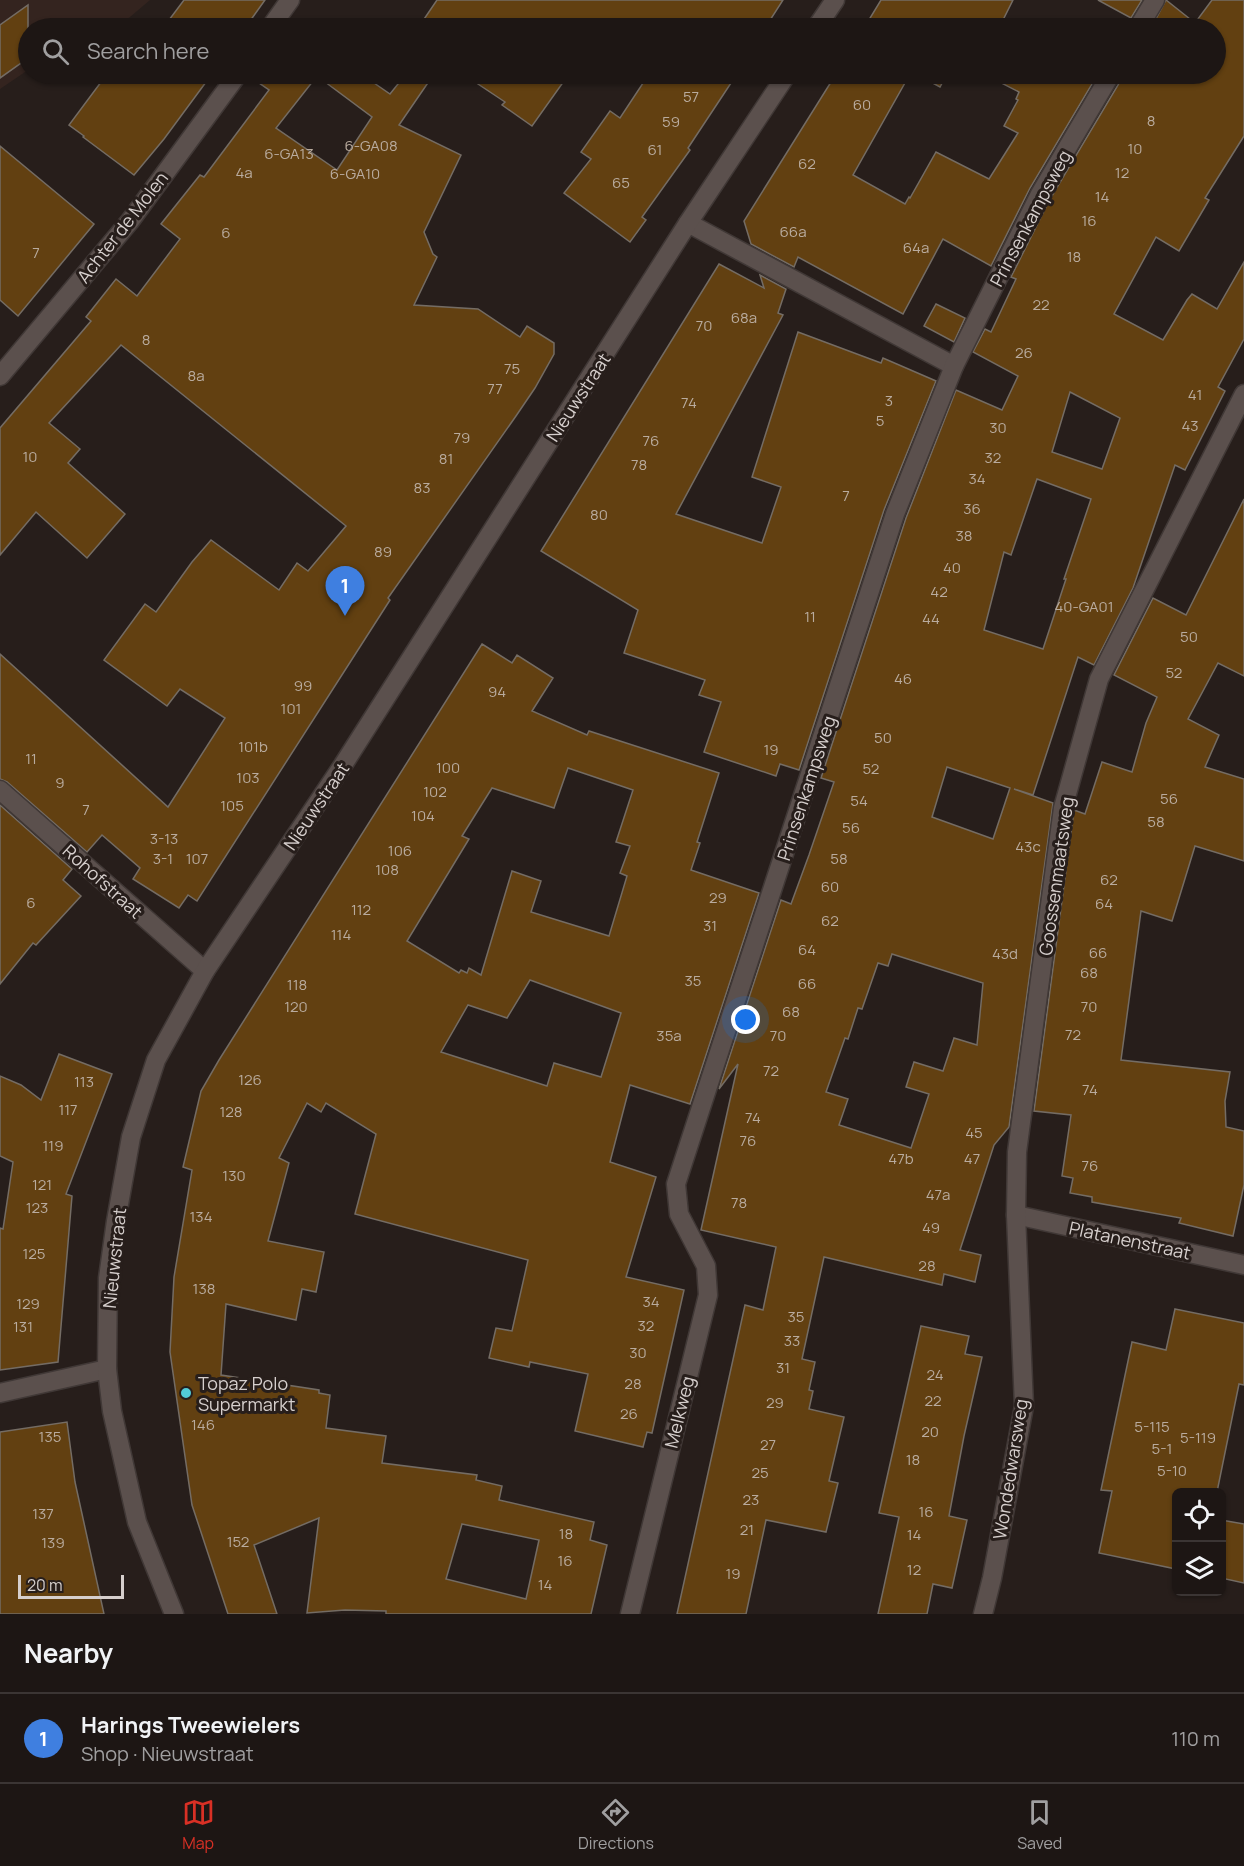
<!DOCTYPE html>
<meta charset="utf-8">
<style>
:root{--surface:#1d1614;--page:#251f1d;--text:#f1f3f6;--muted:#a09fa0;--line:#3b3534;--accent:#d93025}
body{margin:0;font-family:Manrope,sans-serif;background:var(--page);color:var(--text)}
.controls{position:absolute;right:18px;bottom:18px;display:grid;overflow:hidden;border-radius:9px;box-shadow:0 2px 4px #0004}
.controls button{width:54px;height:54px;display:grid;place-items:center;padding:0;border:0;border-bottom:2px solid var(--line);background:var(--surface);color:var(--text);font:30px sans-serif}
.scale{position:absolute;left:18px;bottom:15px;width:106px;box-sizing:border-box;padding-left:6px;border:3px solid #d6cfcd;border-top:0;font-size:16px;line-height:21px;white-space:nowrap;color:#d6cfcd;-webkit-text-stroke:4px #271e1b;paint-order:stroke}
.you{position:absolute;left:746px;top:1020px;width:21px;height:21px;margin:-15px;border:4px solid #fff;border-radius:50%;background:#1a73e8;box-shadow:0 0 0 9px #1a73e833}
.badge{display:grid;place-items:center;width:39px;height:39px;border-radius:50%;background:var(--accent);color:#fff;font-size:20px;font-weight:700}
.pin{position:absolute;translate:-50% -50px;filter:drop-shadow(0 2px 3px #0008)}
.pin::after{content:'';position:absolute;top:32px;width:21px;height:18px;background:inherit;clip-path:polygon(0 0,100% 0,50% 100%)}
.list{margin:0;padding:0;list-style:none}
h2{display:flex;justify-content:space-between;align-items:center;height:78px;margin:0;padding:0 24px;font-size:26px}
h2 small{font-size:20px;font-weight:400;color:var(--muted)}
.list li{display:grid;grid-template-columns:39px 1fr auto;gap:18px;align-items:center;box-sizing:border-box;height:90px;padding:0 24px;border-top:2px solid var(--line)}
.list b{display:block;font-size:22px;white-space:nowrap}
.list p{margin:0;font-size:20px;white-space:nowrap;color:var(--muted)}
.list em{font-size:20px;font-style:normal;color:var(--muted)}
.icon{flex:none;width:33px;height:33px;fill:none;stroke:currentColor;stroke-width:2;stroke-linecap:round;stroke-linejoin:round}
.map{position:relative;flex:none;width:1244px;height:1614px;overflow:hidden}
.search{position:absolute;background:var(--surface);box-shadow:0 2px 4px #0004;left:18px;right:18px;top:18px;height:66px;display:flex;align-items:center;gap:15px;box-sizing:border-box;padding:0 21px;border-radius:33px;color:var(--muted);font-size:22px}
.sheet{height:168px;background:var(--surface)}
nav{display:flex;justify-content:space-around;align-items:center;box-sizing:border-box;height:84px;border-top:2px solid var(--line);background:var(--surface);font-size:16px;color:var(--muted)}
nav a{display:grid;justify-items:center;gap:3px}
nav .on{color:var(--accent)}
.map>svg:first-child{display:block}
.built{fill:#34241f}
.building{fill:#624011;stroke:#746c64;stroke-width:1.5;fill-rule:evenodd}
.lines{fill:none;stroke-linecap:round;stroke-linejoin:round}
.street-casing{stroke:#403836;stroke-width:21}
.street{stroke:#5b504d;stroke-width:18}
.poi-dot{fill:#52cbd7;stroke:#271e1b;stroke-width:2}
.labels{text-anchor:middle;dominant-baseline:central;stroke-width:6;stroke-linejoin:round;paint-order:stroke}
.number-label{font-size:15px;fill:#b9ab9e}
.street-label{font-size:18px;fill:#d6cfcd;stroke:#271e1b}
.poi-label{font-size:18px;fill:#d6cfcd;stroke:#271e1b;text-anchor:start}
</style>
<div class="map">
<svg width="1244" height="1614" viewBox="0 0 1244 1614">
<rect width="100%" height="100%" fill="#271e1b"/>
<polygon class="built" points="0,0 150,0 117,28 28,28 28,70 0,89"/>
<g class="building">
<polygon points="184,0 265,0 245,28 163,28"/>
<polygon points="437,0 783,0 765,28 418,28"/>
<polygon points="881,0 1013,0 999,28 864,28"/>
<polygon points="1098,0 1142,0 1131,18"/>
<path d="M 1166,0 L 1195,23 L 1212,0 L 1244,0 L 1244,136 L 1205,198 L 1209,200 L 1179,251 L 1156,237 L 1114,314 L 1163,340 L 1187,300 L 1192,294 L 1217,309 L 1244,262 L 1244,339 L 1218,387 L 1225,391 L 1185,470 L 1175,465 L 1133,588 L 1094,665 L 1078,657 L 1033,795 L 1014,789 L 1053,803 L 1009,1127 L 994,1145 L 960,1250 L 981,1255 L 975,1282 L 944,1274 L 942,1285 L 824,1257 L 802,1359 L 815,1362 L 809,1390 L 813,1391 L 809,1409 L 844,1417 L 829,1481 L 838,1483 L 826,1532 L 766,1520 L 746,1614 L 677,1614 L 745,1305 L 763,1310 L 776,1247 L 701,1230 L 738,1064 L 719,1089 L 781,900 L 791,904 L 809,855 L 834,782 L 821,778 L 906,518 L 956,390 L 1002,410 L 1018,376 L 973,352 L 985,329 L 991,332 L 1016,279 L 1011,277 L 1050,199 L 1121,80 L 1122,74 L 1215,74 L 1215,28 L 1151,28 ZM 1070,392 L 1120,418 L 1102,469 L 1052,452 ZM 1037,479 L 1091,499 L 1064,579 L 1066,579 L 1043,649 L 984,630 L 1004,552 L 1011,555 ZM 947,767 L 1010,788 L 993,839 L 932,817 ZM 892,954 L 983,983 L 977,1045 L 954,1038 L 943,1071 L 914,1062 L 906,1087 L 929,1094 L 911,1148 L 839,1125 L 848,1099 L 826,1092 L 845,1038 L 848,1039 L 858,1008 L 862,1009 L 878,963 L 888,966 Z"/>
<polygon points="28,5 28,58 0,78 0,25"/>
<polygon points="107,74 212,74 164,139 134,175 83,137 84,136 69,125"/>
<path d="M 249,74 L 361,74 L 390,94 L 406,74 L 434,74 L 399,125 L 461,155 L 424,232 L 433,254 L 437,257 L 414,305 L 478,309 L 520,337 L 527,326 L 554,343 L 554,354 L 535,388 L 516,416 L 388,598 L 390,600 L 197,901 L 188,895 L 179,908 L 133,879 L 140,868 L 102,835 L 87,852 L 7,782 L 0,779 L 0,654 L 168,807 L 225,718 L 180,689 L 167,706 L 104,660 L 145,604 L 156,612 L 192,562 L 211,540 L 279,590 L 297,563 L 308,571 L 346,526 L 121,345 L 49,423 L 80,449 L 68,463 L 125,514 L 87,558 L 36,512 L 0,555 L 0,428 L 91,321 L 86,317 L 116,279 L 137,296 L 180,239 L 161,224 L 200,175 L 204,177 L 269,90 L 249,76 ZM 317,76 L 372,117 L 337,170 L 276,128 Z"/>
<polygon points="463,74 569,74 532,126 502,105 505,102"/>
<polygon points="649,74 737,74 688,148 690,150 642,217 646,220 630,242 564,193 591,159 581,152 610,111 620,118"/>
<polygon points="836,74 910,74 853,175 905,204 909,197 910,198 936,152 989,179 1018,133 1004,126 1018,100 1016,99 1019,92 984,74 1098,74 1030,188 991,266 943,239 903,314 798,257 794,267 751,244 744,221"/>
<polygon points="916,74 947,74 940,87"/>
<polygon points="0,146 94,224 18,316 0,300"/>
<polygon points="719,264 764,288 760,275 786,289 778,313 783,315 676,514 762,543 781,487 752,477 798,332 881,363 883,358 936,381 884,510 799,770 780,764 776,776 704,752 721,702 699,695 705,680 624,653 638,610 541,551"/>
<polygon points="936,304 965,318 954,342 924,326"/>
<polygon points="1244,499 1244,676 1218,663 1188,719 1219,735 1205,767 1244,779 1244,861 1195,846 1172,921 1141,911 1121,1060 1230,1072 1225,1101 1226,1127 1244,1131 1244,1185 1233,1236 1179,1223 1181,1218 1092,1202 1092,1197 1070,1193 1073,1178 1062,1176 1071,1115 1034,1111 1074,810 1085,814 1102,762 1132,772 1146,723 1157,697 1114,675 1153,598 1186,615"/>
<path d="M 482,644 L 512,663 L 517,655 L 553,678 L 532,711 L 587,735 L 589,731 L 719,773 L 697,842 L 700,843 L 691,870 L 759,893 L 690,1104 L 630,1085 L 610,1162 L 656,1177 L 626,1277 L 684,1290 L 652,1433 L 647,1432 L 643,1447 L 575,1431 L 588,1374 L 530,1362 L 529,1367 L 489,1358 L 496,1328 L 512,1331 L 528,1260 L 355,1214 L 376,1134 L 326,1103 L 321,1112 L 307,1103 L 279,1158 L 289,1163 L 268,1241 L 324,1252 L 316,1292 L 302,1289 L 296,1320 L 226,1304 L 221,1375 L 319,1390 L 319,1393 L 330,1395 L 326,1428 L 386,1436 L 382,1463 L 477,1475 L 476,1480 L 502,1486 L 499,1500 L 594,1522 L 590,1540 L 607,1545 L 591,1614 L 386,1614 L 386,1611 L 345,1610 L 307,1613 L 319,1518 L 254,1545 L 277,1614 L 228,1614 L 192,1505 L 170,1352 L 174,1277 L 192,1170 L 183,1167 L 201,1091 L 219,1060 ZM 568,768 L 633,790 L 616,842 L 630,846 L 620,873 L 627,876 L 609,936 L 531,912 L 541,881 L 512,871 L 481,975 L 469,968 L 467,973 L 461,970 L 459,973 L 407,941 L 469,839 L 462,836 L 492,788 L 554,808 ZM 530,980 L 621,1013 L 601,1077 L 554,1063 L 547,1086 L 441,1052 L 468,1005 L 507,1018 ZM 462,1524 L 539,1540 L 526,1599 L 446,1579 Z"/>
<polygon points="0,805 72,869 63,880 81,896 36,945 33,943 0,984"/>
<polygon points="59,1054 112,1074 66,1194 72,1196 58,1362 0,1370 0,1228 3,1229 13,1162 0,1156 0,1076 21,1085 41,1100"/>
<polygon points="1175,1309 1244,1323 1244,1385 1239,1384 1217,1492 1176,1492 1176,1569 1099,1553 1112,1491 1101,1490 1132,1342 1166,1350"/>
<polygon points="921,1326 969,1336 965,1354 982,1357 964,1436 949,1516 967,1520 952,1588 933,1584 927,1614 878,1614 899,1517 879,1513"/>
<polygon points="67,1422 75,1482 104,1614 0,1614 0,1432"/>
<polygon points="1221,1520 1244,1524 1244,1583 1221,1578"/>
</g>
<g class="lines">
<defs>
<g id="street">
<polyline points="270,28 290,0"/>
<polyline points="816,28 835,0"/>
<polyline points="1138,28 1155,0"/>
<polyline points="688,223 954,366"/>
<polyline points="0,376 130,221 238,74"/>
<polyline points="0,790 205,971"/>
<polyline points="1016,1215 1244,1265"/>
<polyline points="0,1393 107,1369"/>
<polyline points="174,1614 137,1522 112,1411 107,1369 108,1278 116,1221 131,1137 156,1060 205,971 343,765 688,223 787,74"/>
<polyline points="630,1614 708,1295 706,1266 679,1214 676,1184 895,514 954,366 1040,194 1111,74"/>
<polyline points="983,1614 992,1578 1024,1406 1016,1215 1017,1152 1063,808 1099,679 1244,394"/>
</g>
</defs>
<use href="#street" class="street-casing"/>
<use href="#street" class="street"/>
</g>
<circle class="poi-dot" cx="186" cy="1393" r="6"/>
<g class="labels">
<g class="number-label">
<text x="691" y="96">57</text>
<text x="862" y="104">60</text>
<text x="1151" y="120">8</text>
<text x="671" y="121">59</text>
<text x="371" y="145">6-GA08</text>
<text x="1135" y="148">10</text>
<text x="655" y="149">61</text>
<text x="289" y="153">6-GA13</text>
<text x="807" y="163">62</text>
<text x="244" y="172">4a</text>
<text x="1122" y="172">12</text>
<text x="355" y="173">6-GA10</text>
<text x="621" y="182">65</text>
<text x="1102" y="196">14</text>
<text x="1089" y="220">16</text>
<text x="793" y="231">66a</text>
<text x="226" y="232">6</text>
<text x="916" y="247">64a</text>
<text x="36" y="252">7</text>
<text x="1074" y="256">18</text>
<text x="1041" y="304">22</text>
<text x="744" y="317">68a</text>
<text x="704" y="325">70</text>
<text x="146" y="339">8</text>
<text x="1024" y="352">26</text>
<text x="512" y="368">75</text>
<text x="196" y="375">8a</text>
<text x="495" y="388">77</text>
<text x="1195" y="394">41</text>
<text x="889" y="400">3</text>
<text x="689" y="402">74</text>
<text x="880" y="420">5</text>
<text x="1190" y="425">43</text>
<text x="998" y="427">30</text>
<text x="462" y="437">79</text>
<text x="651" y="440">76</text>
<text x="30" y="456">10</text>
<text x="993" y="457">32</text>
<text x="446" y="458">81</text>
<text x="639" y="464">78</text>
<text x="977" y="478">34</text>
<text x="422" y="487">83</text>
<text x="846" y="495">7</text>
<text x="972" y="508">36</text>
<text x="599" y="514">80</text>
<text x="964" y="535">38</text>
<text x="383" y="551">89</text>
<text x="952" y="567">40</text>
<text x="939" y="591">42</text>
<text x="1084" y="606">40-GA01</text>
<text x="810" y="616">11</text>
<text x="931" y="618">44</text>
<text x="1189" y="636">50</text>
<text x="1174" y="672">52</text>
<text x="903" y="678">46</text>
<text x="303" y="685">99</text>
<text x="497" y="691">94</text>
<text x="291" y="708">101</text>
<text x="883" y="737">50</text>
<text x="253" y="746">101b</text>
<text x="771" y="749">19</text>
<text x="31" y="758">11</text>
<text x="448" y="767">100</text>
<text x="871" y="768">52</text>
<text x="248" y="777">103</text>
<text x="60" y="782">9</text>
<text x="435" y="791">102</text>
<text x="1169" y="798">56</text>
<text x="859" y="800">54</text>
<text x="232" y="805">105</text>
<text x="86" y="809">7</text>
<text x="423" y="815">104</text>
<text x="1156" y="821">58</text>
<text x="851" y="827">56</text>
<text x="164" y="838">3-13</text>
<text x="1028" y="846">43c</text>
<text x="400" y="850">106</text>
<text x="163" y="858">3-1</text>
<text x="197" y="858">107</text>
<text x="839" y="858">58</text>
<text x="387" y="869">108</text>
<text x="1109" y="879">62</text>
<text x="830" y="886">60</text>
<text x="718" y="897">29</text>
<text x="31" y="902">6</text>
<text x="1104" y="903">64</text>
<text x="361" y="909">112</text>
<text x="830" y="920">62</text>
<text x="710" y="925">31</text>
<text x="341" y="934">114</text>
<text x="807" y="949">64</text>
<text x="1098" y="952">66</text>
<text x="1005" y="953">43d</text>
<text x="1089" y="972">68</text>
<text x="693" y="980">35</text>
<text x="807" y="983">66</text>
<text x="297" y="984">118</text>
<text x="296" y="1006">120</text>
<text x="1089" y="1006">70</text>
<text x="791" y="1011">68</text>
<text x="1073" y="1034">72</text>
<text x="669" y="1035">35a</text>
<text x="778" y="1035">70</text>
<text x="771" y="1070">72</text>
<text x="250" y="1079">126</text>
<text x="84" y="1081">113</text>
<text x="1090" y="1089">74</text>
<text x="68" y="1109">117</text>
<text x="231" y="1111">128</text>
<text x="753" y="1117">74</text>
<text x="974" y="1132">45</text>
<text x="748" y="1140">76</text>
<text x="53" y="1145">119</text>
<text x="901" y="1158">47b</text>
<text x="972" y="1158">47</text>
<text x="1090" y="1165">76</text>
<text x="234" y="1175">130</text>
<text x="42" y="1184">121</text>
<text x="938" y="1194">47a</text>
<text x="739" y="1202">78</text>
<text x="37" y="1207">123</text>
<text x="201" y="1216">134</text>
<text x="931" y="1227">49</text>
<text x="34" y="1253">125</text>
<text x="927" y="1265">28</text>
<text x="204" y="1288">138</text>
<text x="651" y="1301">34</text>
<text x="28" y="1303">129</text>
<text x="796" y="1316">35</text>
<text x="646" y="1325">32</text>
<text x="23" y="1326">131</text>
<text x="792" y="1340">33</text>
<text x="638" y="1352">30</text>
<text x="783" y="1367">31</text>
<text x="935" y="1374">24</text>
<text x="633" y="1383">28</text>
<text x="933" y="1400">22</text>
<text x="775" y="1402">29</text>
<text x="629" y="1413">26</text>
<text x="203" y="1424">146</text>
<text x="1152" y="1426">5-115</text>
<text x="930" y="1431">20</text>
<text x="50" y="1436">135</text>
<text x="1198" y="1437">5-119</text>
<text x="768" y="1444">27</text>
<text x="1162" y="1448">5-1</text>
<text x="913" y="1459">18</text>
<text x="1172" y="1470">5-10</text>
<text x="760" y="1472">25</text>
<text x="751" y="1499">23</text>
<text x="926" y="1511">16</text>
<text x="43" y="1513">137</text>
<text x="747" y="1529">21</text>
<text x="566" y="1533">18</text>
<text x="914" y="1534">14</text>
<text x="238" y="1541">152</text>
<text x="53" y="1542">139</text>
<text x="565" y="1560">16</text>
<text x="914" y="1569">12</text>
<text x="733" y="1573">19</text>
<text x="545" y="1584">14</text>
</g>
<g class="street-label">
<text transform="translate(1030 218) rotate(-62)">Prinsenkampsweg</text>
<text transform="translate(122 227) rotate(-52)">Achter de Molen</text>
<text transform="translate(578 397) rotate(-57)">Nieuwstraat</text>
<text transform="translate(806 788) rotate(-72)">Prinsenkampsweg</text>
<text transform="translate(316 806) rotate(-56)">Nieuwstraat</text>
<text transform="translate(1056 876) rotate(-82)">Goossenmaatsweg</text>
<text transform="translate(103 881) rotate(42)">Rohofstraat</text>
<text transform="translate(1130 1240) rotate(12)">Platanenstraat</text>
<text transform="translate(114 1258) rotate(-84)">Nieuwstraat</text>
<text transform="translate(679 1412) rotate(-76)">Melkweg</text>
<text transform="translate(1010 1469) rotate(-81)">Wondedwarsweg</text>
</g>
<g class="poi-label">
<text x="198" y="1383">Topaz Polo<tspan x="198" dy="21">Supermarkt</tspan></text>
</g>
</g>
</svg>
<div class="controls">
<button><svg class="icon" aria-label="locate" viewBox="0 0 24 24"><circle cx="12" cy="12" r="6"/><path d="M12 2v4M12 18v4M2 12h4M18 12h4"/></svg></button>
<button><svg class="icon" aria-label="layers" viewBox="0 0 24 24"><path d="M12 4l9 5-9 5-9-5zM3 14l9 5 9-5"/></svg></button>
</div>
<div class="scale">20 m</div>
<div class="you"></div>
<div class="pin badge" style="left:345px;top:616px;background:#3f7fe0">1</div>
<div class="search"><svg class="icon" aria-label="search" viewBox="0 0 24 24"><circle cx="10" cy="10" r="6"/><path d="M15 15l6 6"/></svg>Search here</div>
</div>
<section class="sheet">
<h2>Nearby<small></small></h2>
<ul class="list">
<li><span class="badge" style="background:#3f7fe0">1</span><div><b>Harings Tweewielers</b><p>Shop · Nieuwstraat</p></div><em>110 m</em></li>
</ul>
</section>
<nav>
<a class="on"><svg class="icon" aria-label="map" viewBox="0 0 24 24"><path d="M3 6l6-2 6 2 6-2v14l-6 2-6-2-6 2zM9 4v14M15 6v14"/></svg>Map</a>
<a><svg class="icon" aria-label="directions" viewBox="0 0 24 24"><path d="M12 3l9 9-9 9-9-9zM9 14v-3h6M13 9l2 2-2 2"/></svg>Directions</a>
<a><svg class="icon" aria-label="saved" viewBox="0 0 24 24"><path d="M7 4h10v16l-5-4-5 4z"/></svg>Saved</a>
</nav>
